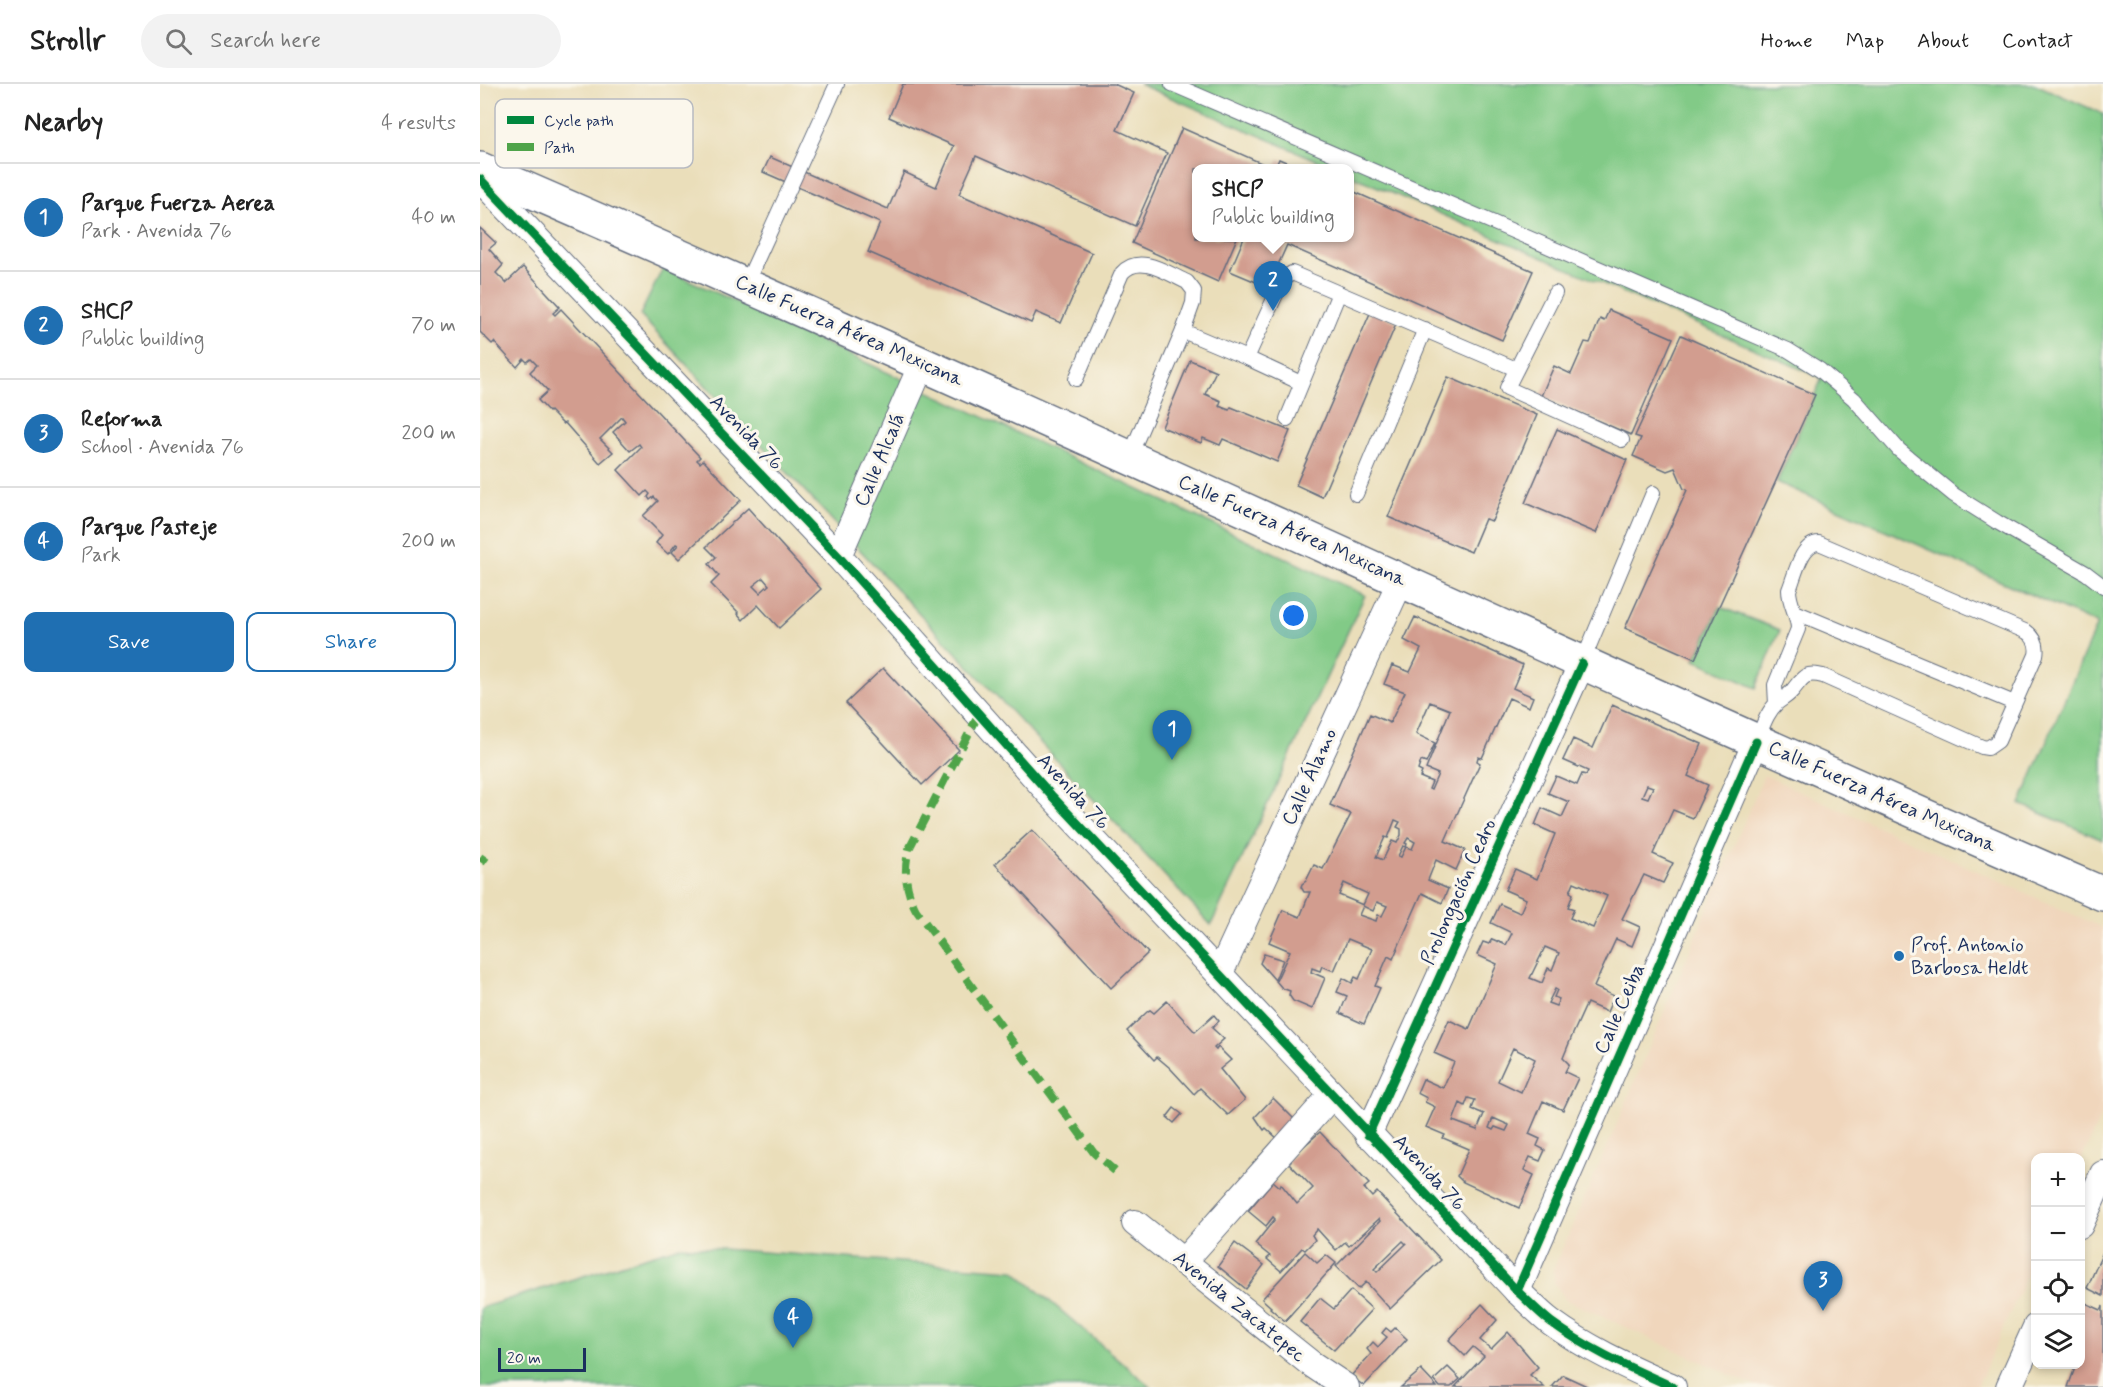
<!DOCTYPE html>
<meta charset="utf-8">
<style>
:root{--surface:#fff;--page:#f2f2f2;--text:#222;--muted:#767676;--line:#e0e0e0;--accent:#1f6fb2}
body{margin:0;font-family:Mynerve,sans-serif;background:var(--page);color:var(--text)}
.controls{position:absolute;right:18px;bottom:18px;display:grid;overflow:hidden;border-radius:12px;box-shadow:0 3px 9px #0003}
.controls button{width:54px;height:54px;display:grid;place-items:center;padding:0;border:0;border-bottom:2px solid var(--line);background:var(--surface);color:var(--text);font:30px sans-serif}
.scale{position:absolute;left:18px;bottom:15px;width:88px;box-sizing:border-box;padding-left:6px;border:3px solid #1b2f5e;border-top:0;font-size:16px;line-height:21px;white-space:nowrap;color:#1b2f5e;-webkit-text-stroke:4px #fbf7ec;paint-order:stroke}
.you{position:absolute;left:814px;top:532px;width:21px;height:21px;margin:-15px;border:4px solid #fff;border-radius:50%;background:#1a73e8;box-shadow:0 0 0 9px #1a73e833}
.badge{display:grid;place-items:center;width:39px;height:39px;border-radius:50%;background:var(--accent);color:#fff;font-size:20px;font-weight:700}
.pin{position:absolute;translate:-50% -50px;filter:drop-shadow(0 2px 3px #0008)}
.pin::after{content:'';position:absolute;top:32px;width:21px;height:18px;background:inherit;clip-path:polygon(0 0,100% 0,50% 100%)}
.popup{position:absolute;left:712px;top:80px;width:162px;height:78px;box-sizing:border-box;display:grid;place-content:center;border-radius:12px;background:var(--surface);filter:drop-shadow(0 2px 4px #0005);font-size:20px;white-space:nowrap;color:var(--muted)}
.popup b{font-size:22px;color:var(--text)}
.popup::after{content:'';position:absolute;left:50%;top:100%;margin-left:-12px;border:12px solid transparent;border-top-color:var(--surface)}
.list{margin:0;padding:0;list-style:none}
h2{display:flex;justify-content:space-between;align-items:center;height:78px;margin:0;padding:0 24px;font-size:26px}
h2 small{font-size:20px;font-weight:400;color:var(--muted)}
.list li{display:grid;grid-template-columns:39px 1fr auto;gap:18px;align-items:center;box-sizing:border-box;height:108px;padding:0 24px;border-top:2px solid var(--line)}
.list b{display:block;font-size:22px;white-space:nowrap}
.list p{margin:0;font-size:20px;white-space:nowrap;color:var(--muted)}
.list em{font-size:20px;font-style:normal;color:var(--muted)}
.actions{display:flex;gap:12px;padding:18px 24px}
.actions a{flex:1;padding:14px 0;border:2px solid var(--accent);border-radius:12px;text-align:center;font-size:21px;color:var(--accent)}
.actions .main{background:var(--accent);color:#fff}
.icon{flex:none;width:33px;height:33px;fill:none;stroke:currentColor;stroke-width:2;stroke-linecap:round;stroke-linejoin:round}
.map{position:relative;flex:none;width:1623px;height:1303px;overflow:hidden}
header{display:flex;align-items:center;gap:36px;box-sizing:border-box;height:84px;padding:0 30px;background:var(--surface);border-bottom:2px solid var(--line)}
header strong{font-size:28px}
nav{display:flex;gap:33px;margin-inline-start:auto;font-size:21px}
.search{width:420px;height:54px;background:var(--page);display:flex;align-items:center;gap:15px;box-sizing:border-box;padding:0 21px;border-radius:33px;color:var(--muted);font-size:22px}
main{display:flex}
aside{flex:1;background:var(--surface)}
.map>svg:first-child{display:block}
.built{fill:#f0d6bc}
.green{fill:#82ca87;stroke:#4e7c72;stroke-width:1.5}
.building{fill:#d29d8f;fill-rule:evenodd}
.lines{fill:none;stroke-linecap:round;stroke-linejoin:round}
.lane-casing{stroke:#636c7e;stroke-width:16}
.street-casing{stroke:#636c7e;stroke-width:28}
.secondary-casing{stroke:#636c7e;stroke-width:36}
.lane{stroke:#fff;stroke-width:14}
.street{stroke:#fff;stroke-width:26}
.secondary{stroke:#fff;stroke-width:33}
.quiet{stroke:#4fa44a;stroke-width:8;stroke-dasharray:15 8;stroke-linecap:butt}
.cycleway-casing{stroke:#fbf7ec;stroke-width:13}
.cycleway{stroke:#00873e;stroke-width:9}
.poi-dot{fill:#1f6fb2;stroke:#fbf7ec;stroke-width:2}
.labels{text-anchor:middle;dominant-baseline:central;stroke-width:6;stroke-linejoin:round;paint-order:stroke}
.street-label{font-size:20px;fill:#1b2f5e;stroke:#fbf7ec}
.poi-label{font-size:20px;fill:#1b2f5e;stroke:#fbf7ec;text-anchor:start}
.key{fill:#fbf7ec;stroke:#b8bbc1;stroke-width:1.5}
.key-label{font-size:16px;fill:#1b2f5e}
</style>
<header>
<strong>Strollr</strong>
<div class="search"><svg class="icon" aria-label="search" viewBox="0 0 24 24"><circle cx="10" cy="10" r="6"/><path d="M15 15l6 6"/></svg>Search here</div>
<nav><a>Home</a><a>Map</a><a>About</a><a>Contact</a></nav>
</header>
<main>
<aside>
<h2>Nearby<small>4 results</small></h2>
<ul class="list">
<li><span class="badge">1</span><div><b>Parque Fuerza Aerea</b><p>Park · Avenida 76</p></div><em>40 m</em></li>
<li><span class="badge">2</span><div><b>SHCP</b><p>Public building</p></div><em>70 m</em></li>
<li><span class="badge">3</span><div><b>Reforma</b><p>School · Avenida 76</p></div><em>200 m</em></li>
<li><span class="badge">4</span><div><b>Parque Pasteje</b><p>Park</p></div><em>200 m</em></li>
</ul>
<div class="actions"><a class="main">Save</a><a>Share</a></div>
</aside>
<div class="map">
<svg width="1623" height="1303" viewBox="0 0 1623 1303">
<rect width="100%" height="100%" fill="#fbf7ec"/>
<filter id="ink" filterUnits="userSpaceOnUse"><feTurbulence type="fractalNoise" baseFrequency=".0167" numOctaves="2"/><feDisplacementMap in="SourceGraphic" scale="12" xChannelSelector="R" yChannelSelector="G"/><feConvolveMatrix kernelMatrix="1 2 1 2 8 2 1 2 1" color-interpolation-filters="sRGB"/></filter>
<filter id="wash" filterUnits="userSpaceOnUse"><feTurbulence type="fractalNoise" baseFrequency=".008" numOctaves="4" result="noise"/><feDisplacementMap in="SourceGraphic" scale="24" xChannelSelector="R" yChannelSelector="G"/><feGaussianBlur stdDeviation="1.35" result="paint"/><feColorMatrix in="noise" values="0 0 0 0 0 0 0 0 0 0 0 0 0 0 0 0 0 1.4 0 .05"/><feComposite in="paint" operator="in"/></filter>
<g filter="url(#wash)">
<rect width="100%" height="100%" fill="#eadeba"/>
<polygon class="built" points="1284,691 1623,844 1623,1028 1601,1076 1600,1074 1556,1074 1555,1173 1497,1303 1277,1303 1086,1216 1075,1200 1073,1186 1128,1061"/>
<g class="green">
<polygon points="659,0 1555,0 1623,30 1623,756 1540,720 1617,540 1297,398 1342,294 870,91 870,85 855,84"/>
<polygon points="183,184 885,511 731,841 160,231"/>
<polygon points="1240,523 1300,546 1276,604 1215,576"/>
<polygon points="200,1162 533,1186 671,1303 0,1303 0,1224"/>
</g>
<g id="blocks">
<g class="building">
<polygon points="423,0 634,0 654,9 637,46 687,69 655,142 496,72 479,110 612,169 581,239 556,228 551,239 388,168 400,139 283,88 290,73 408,125 424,88 456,103 474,62 409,33"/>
<polygon points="702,44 788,82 787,84 716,85 716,154 757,154 738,198 652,159"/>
<polygon points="799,75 820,84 795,84"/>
<polygon points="870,106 1053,187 1022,256 807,161 788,203 750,187 764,154 870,154"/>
<polygon points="0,144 16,159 9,165 23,181 16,189 26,199 43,183 80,223 73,229 75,231 81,225 220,373 217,376 220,379 223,376 261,416 199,475 192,468 198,461 196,460 188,470 176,459 182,451 163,432 178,417 174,413 170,416 168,413 170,410 167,407 162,412 138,386 161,363 159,360 150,367 133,348 145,337 142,333 120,355 133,368 120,379 85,339 83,340 70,327 69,328 58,316 68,307 50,288 57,281 51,275 47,278 44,275 37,283 14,258 12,260 0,248"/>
<polygon points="1129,226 1193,254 1151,351 1061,312 1074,282 1091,290 1105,258 1110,259 1120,235 1124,237"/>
<polygon points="891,227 917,238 842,413 816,401"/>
<polygon points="1201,251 1335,311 1215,575 1145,544 1207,406 1204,405 1195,384 1187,387 1153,372 1161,354 1155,352"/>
<polygon points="710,276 736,287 725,310 741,317 739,322 749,326 751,323 810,347 797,378 743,355 740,361 723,354 721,359 682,343"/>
<polygon points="968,293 1057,331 1012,437 1005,435 991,468 908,433"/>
<polygon points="1077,345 1147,376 1116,449 1045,419"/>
<path d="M 268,424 L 341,505 L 299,544 L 278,521 L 263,536 L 258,530 L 259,529 L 231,500 L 239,492 L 229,480 L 236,473 L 226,463 ZM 283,494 L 289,501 L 280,509 L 273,502 Z"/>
<path d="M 935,533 L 1043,581 L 1033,604 L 1053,613 L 1049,623 L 1029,614 L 1002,674 L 998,673 L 997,677 L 1000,679 L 965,757 L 985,766 L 976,786 L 956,776 L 948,796 L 968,805 L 962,819 L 942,809 L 913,875 L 908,872 L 895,902 L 900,904 L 884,940 L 860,929 L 867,912 L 857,908 L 863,894 L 872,899 L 875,893 L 879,895 L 892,865 L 868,855 L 854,887 L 842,882 L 840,887 L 832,884 L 831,888 L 845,894 L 832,925 L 813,917 L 809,911 L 810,907 L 802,904 L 796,897 L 810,867 L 789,858 L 803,826 L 820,833 L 830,808 L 824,808 L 821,803 L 822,800 L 826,797 L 834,781 L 843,785 L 871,730 L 850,721 L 890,630 L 910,639 L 925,608 L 904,600 L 912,581 L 930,588 L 941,565 L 924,556 ZM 950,618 L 970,626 L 946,685 L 958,690 L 951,706 L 949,705 L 952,698 L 940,693 L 942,688 L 938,686 L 941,677 L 946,679 L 955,659 L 936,650 ZM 915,736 L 920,738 L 917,743 L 921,745 L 921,751 L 917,759 L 912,757 L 903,776 L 896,773 L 905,753 L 908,754 ZM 928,754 L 935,758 L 932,765 L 926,763 L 921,773 L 918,772 L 923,762 L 926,763 L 927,760 L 925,759 ZM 864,799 L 888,810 L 883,821 L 859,811 ZM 897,818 L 907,822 L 902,832 L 898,831 L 896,837 L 879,831 L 883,822 L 893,827 Z"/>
<polygon points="403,584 479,666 442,701 366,619"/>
<path d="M 1132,621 L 1222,660 L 1208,692 L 1228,701 L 1213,734 L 1193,726 L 1173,770 L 1193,779 L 1183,799 L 1164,791 L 1142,835 L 1160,843 L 1152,862 L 1136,855 L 1114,903 L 1134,912 L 1127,928 L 1107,919 L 1092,952 L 1083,974 L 1089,980 L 1085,988 L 1098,994 L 1083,1026 L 1063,1017 L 1049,1050 L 1060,1055 L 1057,1062 L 1065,1066 L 1060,1077 L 1050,1073 L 1044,1086 L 1054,1091 L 1039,1124 L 983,1098 L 977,1092 L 989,1065 L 963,1054 L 965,1051 L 946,1043 L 955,1023 L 945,1018 L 947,1014 L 937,1009 L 943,995 L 963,1004 L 974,978 L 954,969 L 969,936 L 989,945 L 1017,880 L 997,871 L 1003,858 L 1009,860 L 1012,855 L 1026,861 L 1032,849 L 1011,839 L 1020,820 L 1040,829 L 1046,815 L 1025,806 L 1035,785 L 1057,795 L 1075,750 L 1055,741 L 1062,724 L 1082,733 L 1089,718 L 1068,709 L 1076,692 L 1097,701 L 1102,690 L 1106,691 L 1108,687 L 1083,676 L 1093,655 L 1113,664 ZM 1167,701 L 1173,703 L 1168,714 L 1162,712 ZM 1094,798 L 1127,812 L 1113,844 L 1090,834 L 1094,825 L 1088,823 L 1093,810 L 1090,808 ZM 1065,863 L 1079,869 L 1072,886 L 1068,884 L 1062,899 L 1050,894 ZM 1075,905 L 1077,906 L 1074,913 L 1079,915 L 1076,922 L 1068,919 ZM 1033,964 L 1055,975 L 1041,1008 L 1018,997 ZM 988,1014 L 995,1016 L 992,1025 L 1004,1030 L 997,1046 L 973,1037 L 980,1019 L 985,1022 ZM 1013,1034 L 1029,1041 L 1026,1047 L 1015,1043 L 1013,1046 L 1009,1044 Z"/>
<polygon points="552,746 668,869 631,904 515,780"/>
<polygon points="784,870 803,876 795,896 780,879"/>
<polygon points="687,917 715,948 734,931 739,937 732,944 744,955 734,964 736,966 738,963 751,976 740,985 765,1016 748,1031 720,1004 714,1010 690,984 677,973 674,976 647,947 668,927 670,926 674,929"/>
<polygon points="793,1014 817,1038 799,1056 786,1044 784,1046 775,1033"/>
<polygon points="694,1024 702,1030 694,1039 687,1033"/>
<path d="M 840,1048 L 889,1100 L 884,1104 L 892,1113 L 897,1108 L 961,1176 L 910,1225 L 886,1198 L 879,1205 L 856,1182 L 900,1137 L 899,1135 L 869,1162 L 865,1158 L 856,1166 L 837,1145 L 832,1151 L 835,1156 L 825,1166 L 822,1164 L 801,1187 L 787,1175 L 790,1172 L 775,1160 L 795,1135 L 793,1133 L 786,1142 L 768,1127 L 793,1097 L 800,1103 L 801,1100 L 817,1120 L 833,1104 L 807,1077 ZM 923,1157 L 926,1160 L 897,1188 L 894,1185 Z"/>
<polygon points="755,1159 784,1181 766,1205 738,1182"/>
<polygon points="825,1168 837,1179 846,1171 856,1179 805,1237 790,1224 791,1223 782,1215"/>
<polygon points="1623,1168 1623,1212 1607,1204"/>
<polygon points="871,1206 892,1225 854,1266 820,1238 840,1214 854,1225"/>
<polygon points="1601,1217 1621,1226 1623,1222 1623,1303 1588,1303 1596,1281 1600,1281"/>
<polygon points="1002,1220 1017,1236 1000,1256 1011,1265 1028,1248 1058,1283 1050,1291 1064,1303 975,1303 1004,1272 993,1263 985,1272 969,1256"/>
<polygon points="906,1244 911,1248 915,1244 927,1255 884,1302 871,1292 891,1270 887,1265 893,1258 898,1263 907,1253 902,1249"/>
<polygon points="968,1283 980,1295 971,1303 960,1303 954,1296"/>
<polygon points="941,1286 957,1303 921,1303"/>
<polygon points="1083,1291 1109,1303 1072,1303"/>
</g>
</g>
</g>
<g filter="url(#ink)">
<use href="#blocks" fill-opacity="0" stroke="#636c7e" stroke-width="1.5"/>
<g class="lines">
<defs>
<g id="lane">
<polyline points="692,0 1308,266 1340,286 1374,315 1419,366 1474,411 1517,438 1606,489 1623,502"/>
<polyline points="266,200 357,0"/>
<polyline points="1075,209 1027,304 1142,356"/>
<polyline points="703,247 767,274"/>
<path d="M 596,295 L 642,189 C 659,169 687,189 707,198 L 714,207 L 713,219 L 703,247 L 649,374"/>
<polyline points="821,299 767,274 803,195 812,189 1036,285"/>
<polyline points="807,335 859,209"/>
<polyline points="876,410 945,245"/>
<polyline points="1315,528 1534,619"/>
<polyline points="1102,579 1173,409"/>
<path d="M 1276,658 C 1282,645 1286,629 1297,619 C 1302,615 1308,612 1312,607 C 1323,594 1324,587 1343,592 L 1502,663 L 1508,664 L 1518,657 L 1556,571 C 1558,561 1555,554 1547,548 L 1339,459 C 1321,459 1315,492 1309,506 C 1309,520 1318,531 1318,545 L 1295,601 L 1296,620"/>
</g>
<g id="street">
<path d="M 0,95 L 358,472 L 571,711 L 1037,1207 C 1048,1217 1059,1229 1071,1238 C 1109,1266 1151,1284 1193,1303"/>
<polyline points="358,472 442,280"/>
<polyline points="740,889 921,496"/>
<polyline points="888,1051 1102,579"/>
<polyline points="655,1139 830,1279 866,1303"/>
<polyline points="1600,1141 1623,1090"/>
<polyline points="703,1178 852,1011"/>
<polyline points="1037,1207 1276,658"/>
<polyline points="1529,1303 1556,1243"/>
</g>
<path id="secondary" d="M 0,85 C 544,320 1080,574 1623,810"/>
</defs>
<use href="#lane" class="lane-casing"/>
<use href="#street" class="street-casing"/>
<use href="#secondary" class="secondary-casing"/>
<use href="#lane" class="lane"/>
<use href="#street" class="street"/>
<use href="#secondary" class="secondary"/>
<g class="quiet">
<path d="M 499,630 L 429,765 C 423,787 426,807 436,826 L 614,1069 L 636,1088"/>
<polyline points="0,773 7,778"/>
</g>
<defs>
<g id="cycleway">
<path d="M 0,95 L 358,472 L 571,711 L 1037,1207 C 1048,1217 1059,1229 1071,1238 C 1109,1266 1151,1284 1193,1303"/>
<polyline points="888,1051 1102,579"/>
<polyline points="1037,1207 1276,658"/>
</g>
</defs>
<use href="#cycleway" class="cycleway-casing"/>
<use href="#cycleway" class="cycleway"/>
</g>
</g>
<circle class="poi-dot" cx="1419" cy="872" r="6"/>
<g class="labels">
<g class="street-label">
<text transform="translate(369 247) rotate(24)">Calle Fuerza Aérea Mexicana</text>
<text transform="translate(266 349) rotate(46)">Avenida 76</text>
<text transform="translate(400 376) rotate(-67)">Calle Alcalá</text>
<text transform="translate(812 447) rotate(24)">Calle Fuerza Aérea Mexicana</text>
<text transform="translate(830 693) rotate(-65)">Calle Álamo</text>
<text transform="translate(593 708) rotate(47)">Avenida 76</text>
<text transform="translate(1402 713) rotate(24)">Calle Fuerza Aérea Mexicana</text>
<text transform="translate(979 808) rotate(-66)">Prolongación Cedro</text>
<text transform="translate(1140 925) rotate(-66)">Calle Ceiba</text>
<text transform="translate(949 1089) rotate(47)">Avenida 76</text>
<text transform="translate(759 1223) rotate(39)">Avenida Zacatepec</text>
</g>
<g class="poi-label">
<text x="1431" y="861">Prof. Antonio<tspan x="1431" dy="23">Barbosa Heldt</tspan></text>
</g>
</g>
<rect x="15" y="15" width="198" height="69" rx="9" class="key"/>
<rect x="27" y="32" width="27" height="8" fill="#00873e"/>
<rect x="27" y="59" width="27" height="8" fill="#4fa44a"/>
<g class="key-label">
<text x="64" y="42">Cycle path</text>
<text x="64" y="69">Path</text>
</g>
</svg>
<div class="controls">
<button>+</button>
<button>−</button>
<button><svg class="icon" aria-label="locate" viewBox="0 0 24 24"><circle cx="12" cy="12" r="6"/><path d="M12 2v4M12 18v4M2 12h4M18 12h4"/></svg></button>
<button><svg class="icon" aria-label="layers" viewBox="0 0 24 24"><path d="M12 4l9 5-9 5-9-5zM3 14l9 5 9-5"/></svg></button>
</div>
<div class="scale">20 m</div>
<div class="you"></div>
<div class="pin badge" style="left:692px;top:676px">1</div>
<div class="pin badge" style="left:793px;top:227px">2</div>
<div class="popup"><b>SHCP</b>Public building</div>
<div class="pin badge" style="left:1343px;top:1227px">3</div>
<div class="pin badge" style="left:313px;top:1264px">4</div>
</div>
</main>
